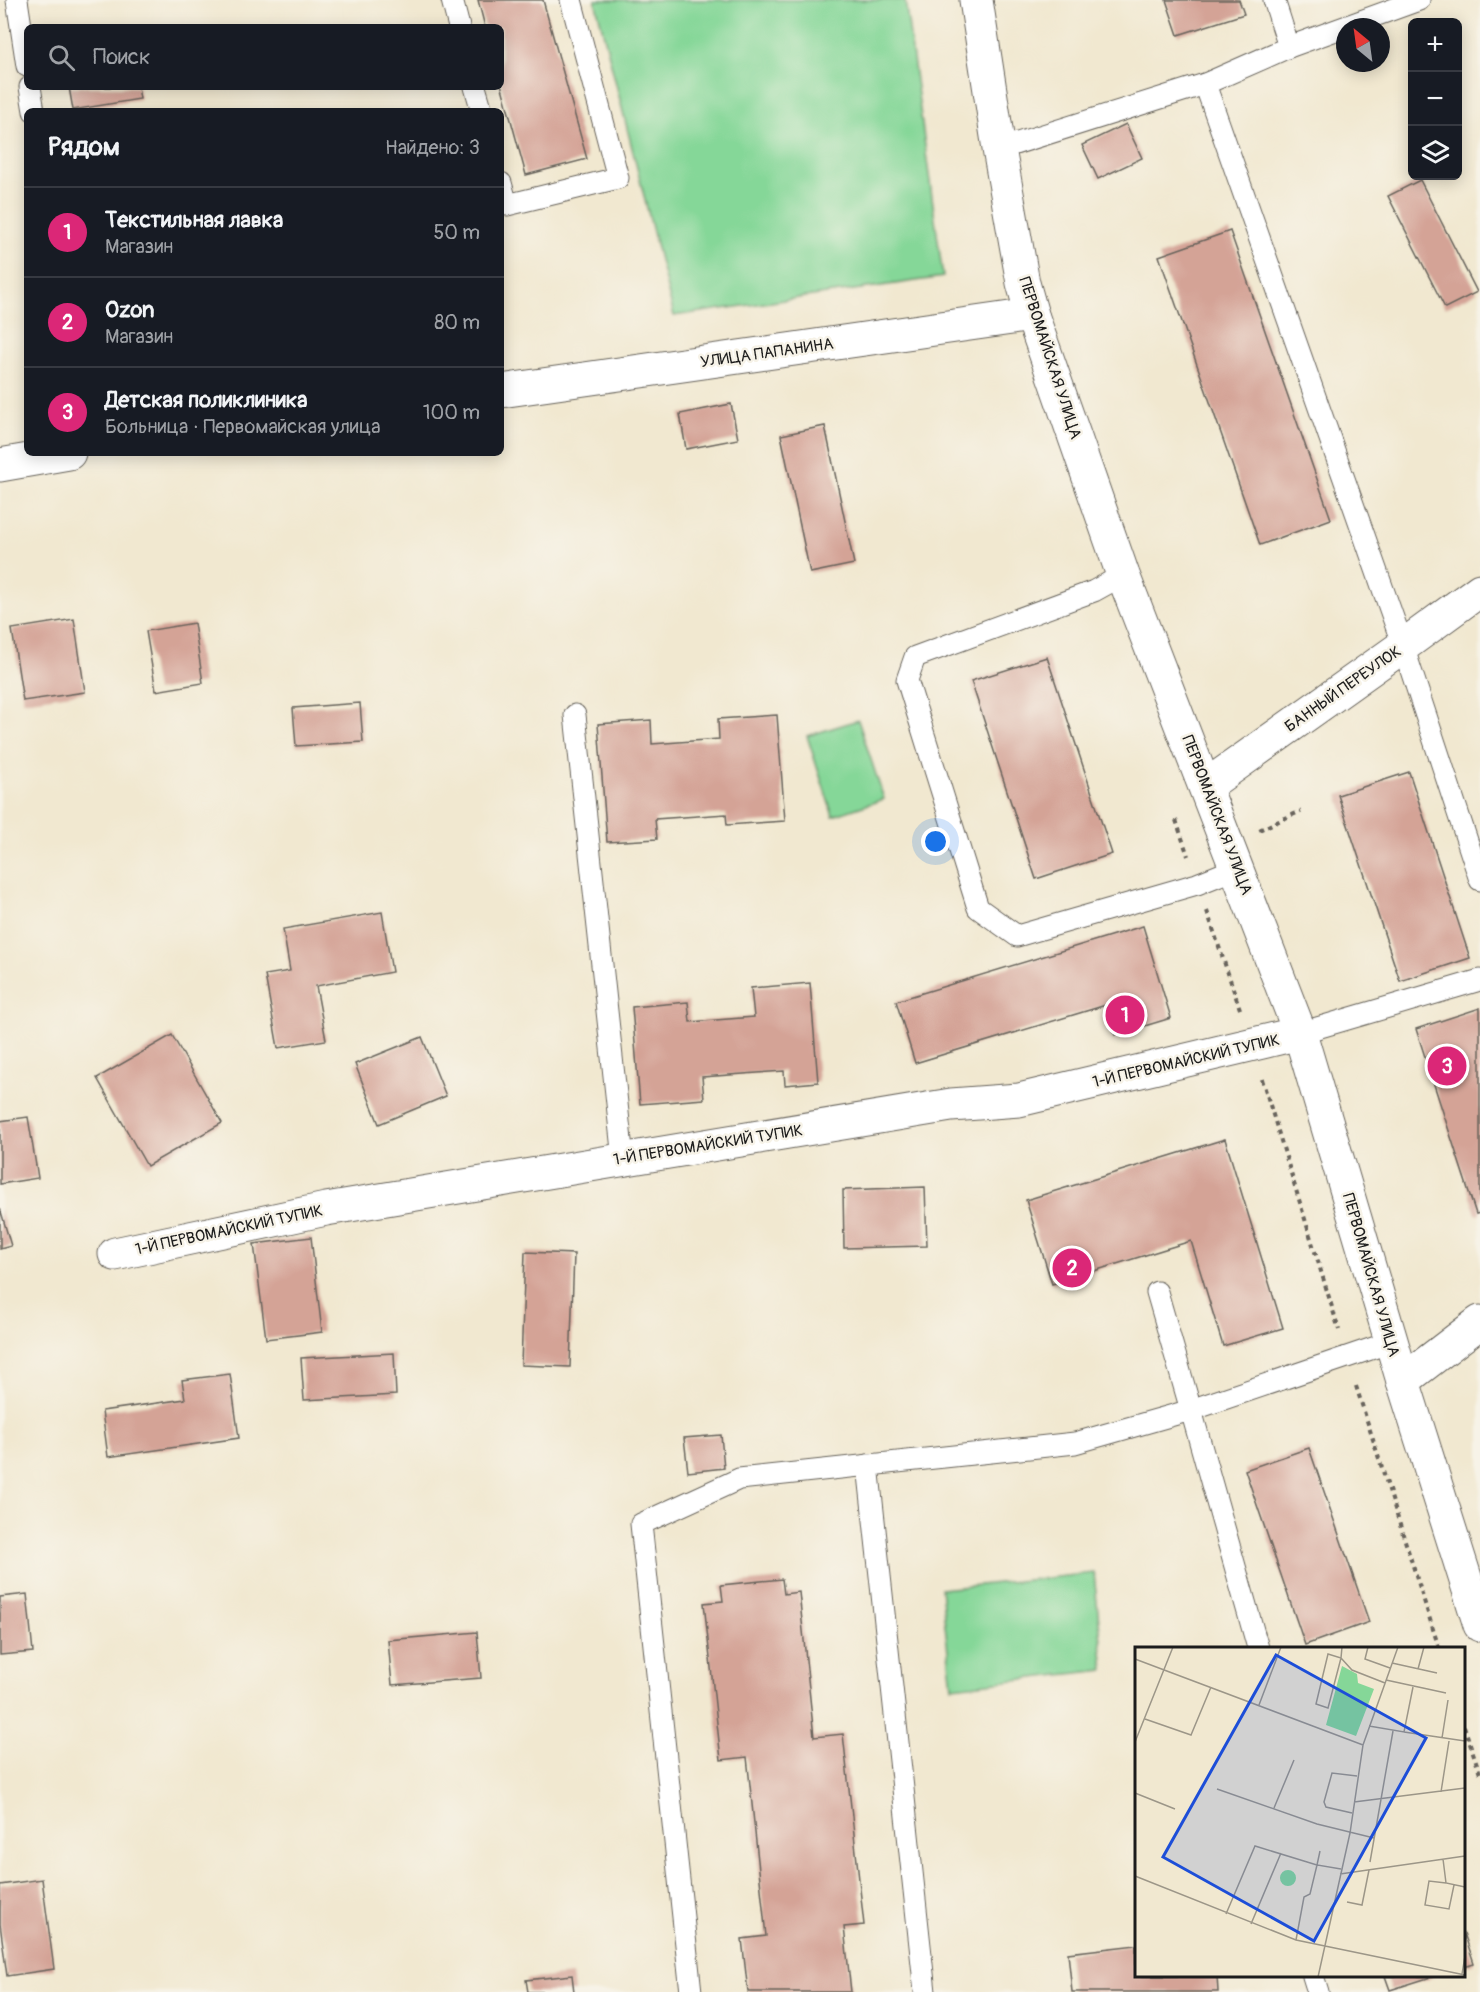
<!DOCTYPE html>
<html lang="ru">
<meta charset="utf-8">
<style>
:root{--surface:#171b24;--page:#242831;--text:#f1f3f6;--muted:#9ea1a6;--line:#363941;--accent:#db2777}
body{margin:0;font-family:Pangolin,sans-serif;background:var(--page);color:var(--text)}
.controls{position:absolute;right:18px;top:18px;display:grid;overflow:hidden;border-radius:9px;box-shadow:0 3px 15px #0003}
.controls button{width:54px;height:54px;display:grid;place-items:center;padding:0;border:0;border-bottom:2px solid var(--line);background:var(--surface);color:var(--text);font:30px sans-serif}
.compass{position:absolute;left:1336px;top:18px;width:54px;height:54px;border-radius:50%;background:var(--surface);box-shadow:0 3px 15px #0003;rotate:331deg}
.you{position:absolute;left:936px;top:842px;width:21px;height:21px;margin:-15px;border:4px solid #fff;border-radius:50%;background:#1a73e8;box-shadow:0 0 0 9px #1a73e833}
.badge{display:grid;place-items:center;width:39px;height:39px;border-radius:50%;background:var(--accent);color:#fff;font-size:20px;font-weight:700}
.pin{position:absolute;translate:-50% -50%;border:3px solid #fff;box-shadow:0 2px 6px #0006}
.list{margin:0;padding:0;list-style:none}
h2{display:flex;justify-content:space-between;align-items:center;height:78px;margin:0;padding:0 24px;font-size:26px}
h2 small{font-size:20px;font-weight:400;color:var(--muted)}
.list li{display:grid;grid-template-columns:39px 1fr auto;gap:18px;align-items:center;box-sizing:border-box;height:90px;padding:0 24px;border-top:2px solid var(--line)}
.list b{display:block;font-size:22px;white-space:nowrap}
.list p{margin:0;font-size:20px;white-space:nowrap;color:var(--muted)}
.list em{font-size:20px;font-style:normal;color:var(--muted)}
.icon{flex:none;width:33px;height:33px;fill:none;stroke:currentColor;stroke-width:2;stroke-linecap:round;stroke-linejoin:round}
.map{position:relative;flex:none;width:1480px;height:1992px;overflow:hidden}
.search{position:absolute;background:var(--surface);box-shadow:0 3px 15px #0003;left:24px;top:24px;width:480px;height:66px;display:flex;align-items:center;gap:15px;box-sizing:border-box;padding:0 21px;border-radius:9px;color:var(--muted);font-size:22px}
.panel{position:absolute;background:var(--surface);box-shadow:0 3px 15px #0003;left:24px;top:108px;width:480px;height:348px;border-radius:9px}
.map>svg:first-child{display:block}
.green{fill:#85d798;stroke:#507a5a;stroke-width:1.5}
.building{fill:#d4a396}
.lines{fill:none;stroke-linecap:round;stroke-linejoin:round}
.lane-casing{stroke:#67635b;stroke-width:23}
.street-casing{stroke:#67635b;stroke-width:35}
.secondary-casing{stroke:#67635b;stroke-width:35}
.path{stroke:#67635b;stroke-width:4;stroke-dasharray:4.5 4.5;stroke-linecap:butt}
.lane{stroke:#fff;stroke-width:21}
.street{stroke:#fff;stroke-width:33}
.secondary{stroke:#fff;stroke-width:33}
.labels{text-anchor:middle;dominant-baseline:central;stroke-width:5;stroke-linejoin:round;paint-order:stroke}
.street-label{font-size:16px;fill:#1c1c1c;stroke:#f7f3e8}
.inset-road{fill:none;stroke:#9c9688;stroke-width:1.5}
.view{fill:#1d4ed8;fill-opacity:0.15;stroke:#1d4ed8;stroke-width:3}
.inset-edge{fill:none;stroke:#1c1c1c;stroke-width:3}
</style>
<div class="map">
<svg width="1480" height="1992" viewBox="0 0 1480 1992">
<rect width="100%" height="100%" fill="#f7f3e8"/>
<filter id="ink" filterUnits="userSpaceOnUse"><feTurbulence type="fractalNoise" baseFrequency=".0167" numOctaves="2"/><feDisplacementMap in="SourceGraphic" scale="12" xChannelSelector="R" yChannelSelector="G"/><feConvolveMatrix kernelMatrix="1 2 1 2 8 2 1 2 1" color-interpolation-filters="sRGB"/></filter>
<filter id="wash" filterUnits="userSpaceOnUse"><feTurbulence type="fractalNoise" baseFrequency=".008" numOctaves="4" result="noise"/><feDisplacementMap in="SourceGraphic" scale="24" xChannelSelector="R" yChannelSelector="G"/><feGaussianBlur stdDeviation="1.35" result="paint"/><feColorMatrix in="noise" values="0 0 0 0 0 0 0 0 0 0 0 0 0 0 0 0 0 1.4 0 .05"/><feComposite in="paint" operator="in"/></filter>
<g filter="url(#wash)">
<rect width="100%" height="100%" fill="#f1e8d0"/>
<g class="green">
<polygon points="595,0 905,0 943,277 674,316"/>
<polygon points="858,720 884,799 833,816 807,736"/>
<polygon points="1094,1573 1104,1670 952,1687 941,1589"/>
</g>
<g id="blocks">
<g class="building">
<polygon points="478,0 543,0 587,159 526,175 501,84 501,27 485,27"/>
<polygon points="1166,0 1239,0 1244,14 1178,35"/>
<polygon points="69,87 138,87 140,99 73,110"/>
<polygon points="1126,124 1142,158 1098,179 1082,145"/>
<polygon points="1420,180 1477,292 1445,308 1388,196"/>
<polygon points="1230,231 1331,519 1260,545 1159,256"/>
<polygon points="731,404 738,439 686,449 680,414"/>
<polygon points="825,426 854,564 810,573 781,435"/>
<polygon points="74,619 85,692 23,701 12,629"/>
<polygon points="194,623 203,683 156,691 146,631"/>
<polygon points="1047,657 1112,854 1036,879 971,681"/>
<polygon points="360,703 363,742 296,746 293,708"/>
<polygon points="777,715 785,821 727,825 726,814 655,819 657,839 607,842 598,724 651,720 652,744 719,739 718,719"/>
<polygon points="1409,772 1470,958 1400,981 1338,795"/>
<polygon points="382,912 392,972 316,986 326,1040 278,1048 265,975 290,971 283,929"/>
<polygon points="1143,926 1171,1018 1115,1035 1106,1005 915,1063 896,1001"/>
<polygon points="810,983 818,1082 785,1085 784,1071 702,1077 704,1099 640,1104 632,1007 688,1002 690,1022 754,1017 751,988"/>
<polygon points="1480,1008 1480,1213 1476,1214 1416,1029"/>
<polygon points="172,1035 222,1123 147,1166 97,1078"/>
<polygon points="422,1037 446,1096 379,1124 355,1064"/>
<polygon points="28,1117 38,1178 0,1184 0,1121"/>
<polygon points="1225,1139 1283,1328 1223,1346 1191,1241 1052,1284 1026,1200"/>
<polygon points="925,1187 927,1246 844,1248 843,1190"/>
<polygon points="0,1208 11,1246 0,1249"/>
<polygon points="311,1237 322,1332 266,1339 254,1244"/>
<polygon points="525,1252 574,1254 570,1367 521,1365"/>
<polygon points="394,1353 396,1395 304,1400 301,1358"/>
<polygon points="230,1374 239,1438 108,1457 102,1411 185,1399 182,1380"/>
<polygon points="721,1435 724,1468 688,1472 684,1438"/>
<polygon points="1309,1448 1369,1622 1305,1645 1245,1470"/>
<polygon points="782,1579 784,1594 799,1592 814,1737 843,1734 864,1925 844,1927 851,1992 748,1992 742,1939 766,1936 747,1757 721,1760 704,1603 723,1601 721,1585"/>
<polygon points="27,1594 33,1652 0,1655 0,1597"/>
<polygon points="477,1632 481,1678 392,1685 388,1640"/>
<polygon points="42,1879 54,1969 7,1976 0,1924 0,1885"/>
<polygon points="1464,1933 1474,1963 1464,1966"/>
<polygon points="1136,1945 1136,1976 1217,1976 1218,1992 1072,1992 1068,1953"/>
<polygon points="572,1975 574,1992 528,1992 526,1980"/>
<polygon points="1385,1976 1434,1976 1390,1990"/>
</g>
</g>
</g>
<g filter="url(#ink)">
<use href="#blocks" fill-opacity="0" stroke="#67635b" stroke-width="1.5"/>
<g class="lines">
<defs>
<g id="lane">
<polyline points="17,0 27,66"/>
<polyline points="452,0 459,27"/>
<polyline points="1289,47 1419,0"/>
<polyline points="1205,84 1403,646 1480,880"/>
<polyline points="30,87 34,111"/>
<polyline points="475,87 482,111"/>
<polyline points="999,149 1205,84 1289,47 1274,0"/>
<polyline points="501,183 507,205 618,178 571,0"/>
<polyline points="1123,575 1094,591 915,657 907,680 978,908 1017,936 1197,884 1237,868"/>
<polyline points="575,715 623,1159"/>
<polyline points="1300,1033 1480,980"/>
<polyline points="1157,1292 1191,1410 1391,1342"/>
<polyline points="868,1465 925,1992"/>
<polyline points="1313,1976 1318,1992"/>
<polyline points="691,1992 641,1524 739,1479 1075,1443 1191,1410 1258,1648"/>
</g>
<g id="street">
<polyline points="501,391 1032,315"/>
<polyline points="0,465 69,453"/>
<polyline points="1206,786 1403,646 1480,590"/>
<polyline points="115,1254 326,1209 951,1105 1019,1100 1300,1033"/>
<polyline points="1403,1381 1480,1322"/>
</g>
<polyline id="secondary" points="976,0 999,149 1023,283 1032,315 1123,575 1300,1033 1403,1381 1480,1625"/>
</defs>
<use href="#lane" class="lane-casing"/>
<use href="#street" class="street-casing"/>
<use href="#secondary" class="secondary-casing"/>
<g class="path">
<polyline points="1176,820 1188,856"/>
<polyline points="1259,830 1301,811"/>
<polyline points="1207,911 1241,1012"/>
<polyline points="1262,1079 1339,1330"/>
<polyline points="1356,1386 1439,1648"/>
<polyline points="1464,1726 1480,1773"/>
</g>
<use href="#lane" class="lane"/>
<use href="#street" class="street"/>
<use href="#secondary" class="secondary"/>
</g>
</g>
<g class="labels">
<g class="street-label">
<text transform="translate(767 353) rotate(-8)">УЛИЦА ПАПАНИНА</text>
<text transform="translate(1050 358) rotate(72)">ПЕРВОМАЙСКАЯ УЛИЦА</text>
<text transform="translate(1343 689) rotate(-35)">БАННЫЙ ПЕРЕУЛОК</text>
<text transform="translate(1217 815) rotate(69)">ПЕРВОМАЙСКАЯ УЛИЦА</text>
<text transform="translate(1186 1061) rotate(-13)">1-Й ПЕРВОМАЙСКИЙ ТУПИК</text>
<text transform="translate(708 1145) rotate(-9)">1-Й ПЕРВОМАЙСКИЙ ТУПИК</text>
<text transform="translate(229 1230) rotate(-12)">1-Й ПЕРВОМАЙСКИЙ ТУПИК</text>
<text transform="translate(1371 1275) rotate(74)">ПЕРВОМАЙСКАЯ УЛИЦА</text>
</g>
</g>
<g transform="translate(1135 1647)">
<rect width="330" height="330" fill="#f1e8d0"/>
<path d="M 207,19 L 222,27 L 223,36 L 239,42 L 221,89 L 191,78 ZM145 231a8 8 0 1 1 16 0a8 8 0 1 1-16 0Z" fill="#85d798"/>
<path class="inset-road" d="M 207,0 L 206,11 L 217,23 L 250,36M 233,0 L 230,12 L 255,21M 193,7 L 206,11 L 193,61 L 181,57 ZM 0,12 L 228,98M 257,16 L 302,26M 283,22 L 289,0M 251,33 L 311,46M 124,58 L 146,0M 10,72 L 56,88 L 76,40M 234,79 L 269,85 L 278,40M 269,85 L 330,94M 307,91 L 313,53M 0,95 L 38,0M 82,142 L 182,177 L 239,191M 306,145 L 314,94M 0,146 L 40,162M 219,155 L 330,141M 139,161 L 159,113M 217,166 L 191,160 L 189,155 L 197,126 L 222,129M 185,204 L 182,218 L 206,222M 308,212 L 311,236 L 330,240M 235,215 L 258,84M 205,227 L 330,209M 0,229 L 161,293 L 330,328M 311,236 L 294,234 L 290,258 L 314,262 L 319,238M 212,255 L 227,258 L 234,223M 91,267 L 120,199 L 182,218 L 175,247 L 169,250 L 161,293M 116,277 L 146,206M 327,327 L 330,309M 183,330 L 215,186 L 228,98 L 263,0"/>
<path class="view" d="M 141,8 L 291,91 L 179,294 L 28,210 Z"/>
<rect width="330" height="330" class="inset-edge"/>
</g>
</svg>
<div class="controls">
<button>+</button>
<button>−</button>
<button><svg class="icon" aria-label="layers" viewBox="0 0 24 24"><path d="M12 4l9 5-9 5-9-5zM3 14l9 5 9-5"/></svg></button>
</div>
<svg class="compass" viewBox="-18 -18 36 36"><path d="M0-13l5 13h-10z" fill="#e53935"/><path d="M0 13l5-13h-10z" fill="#9ea1a6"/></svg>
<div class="you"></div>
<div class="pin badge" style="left:1125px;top:1015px">1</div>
<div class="pin badge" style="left:1072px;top:1268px">2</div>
<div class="pin badge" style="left:1447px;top:1066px">3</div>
<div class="search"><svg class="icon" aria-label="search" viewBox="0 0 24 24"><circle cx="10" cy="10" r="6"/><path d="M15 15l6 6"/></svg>Поиск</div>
<section class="panel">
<h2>Рядом<small>Найдено: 3</small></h2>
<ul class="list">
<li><span class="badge">1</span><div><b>Текстильная лавка</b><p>Магазин</p></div><em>50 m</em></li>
<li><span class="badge">2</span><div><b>Ozon</b><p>Магазин</p></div><em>80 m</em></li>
<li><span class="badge">3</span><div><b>Детская поликлиника</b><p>Больница · Первомайская улица</p></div><em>100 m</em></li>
</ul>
</section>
</div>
